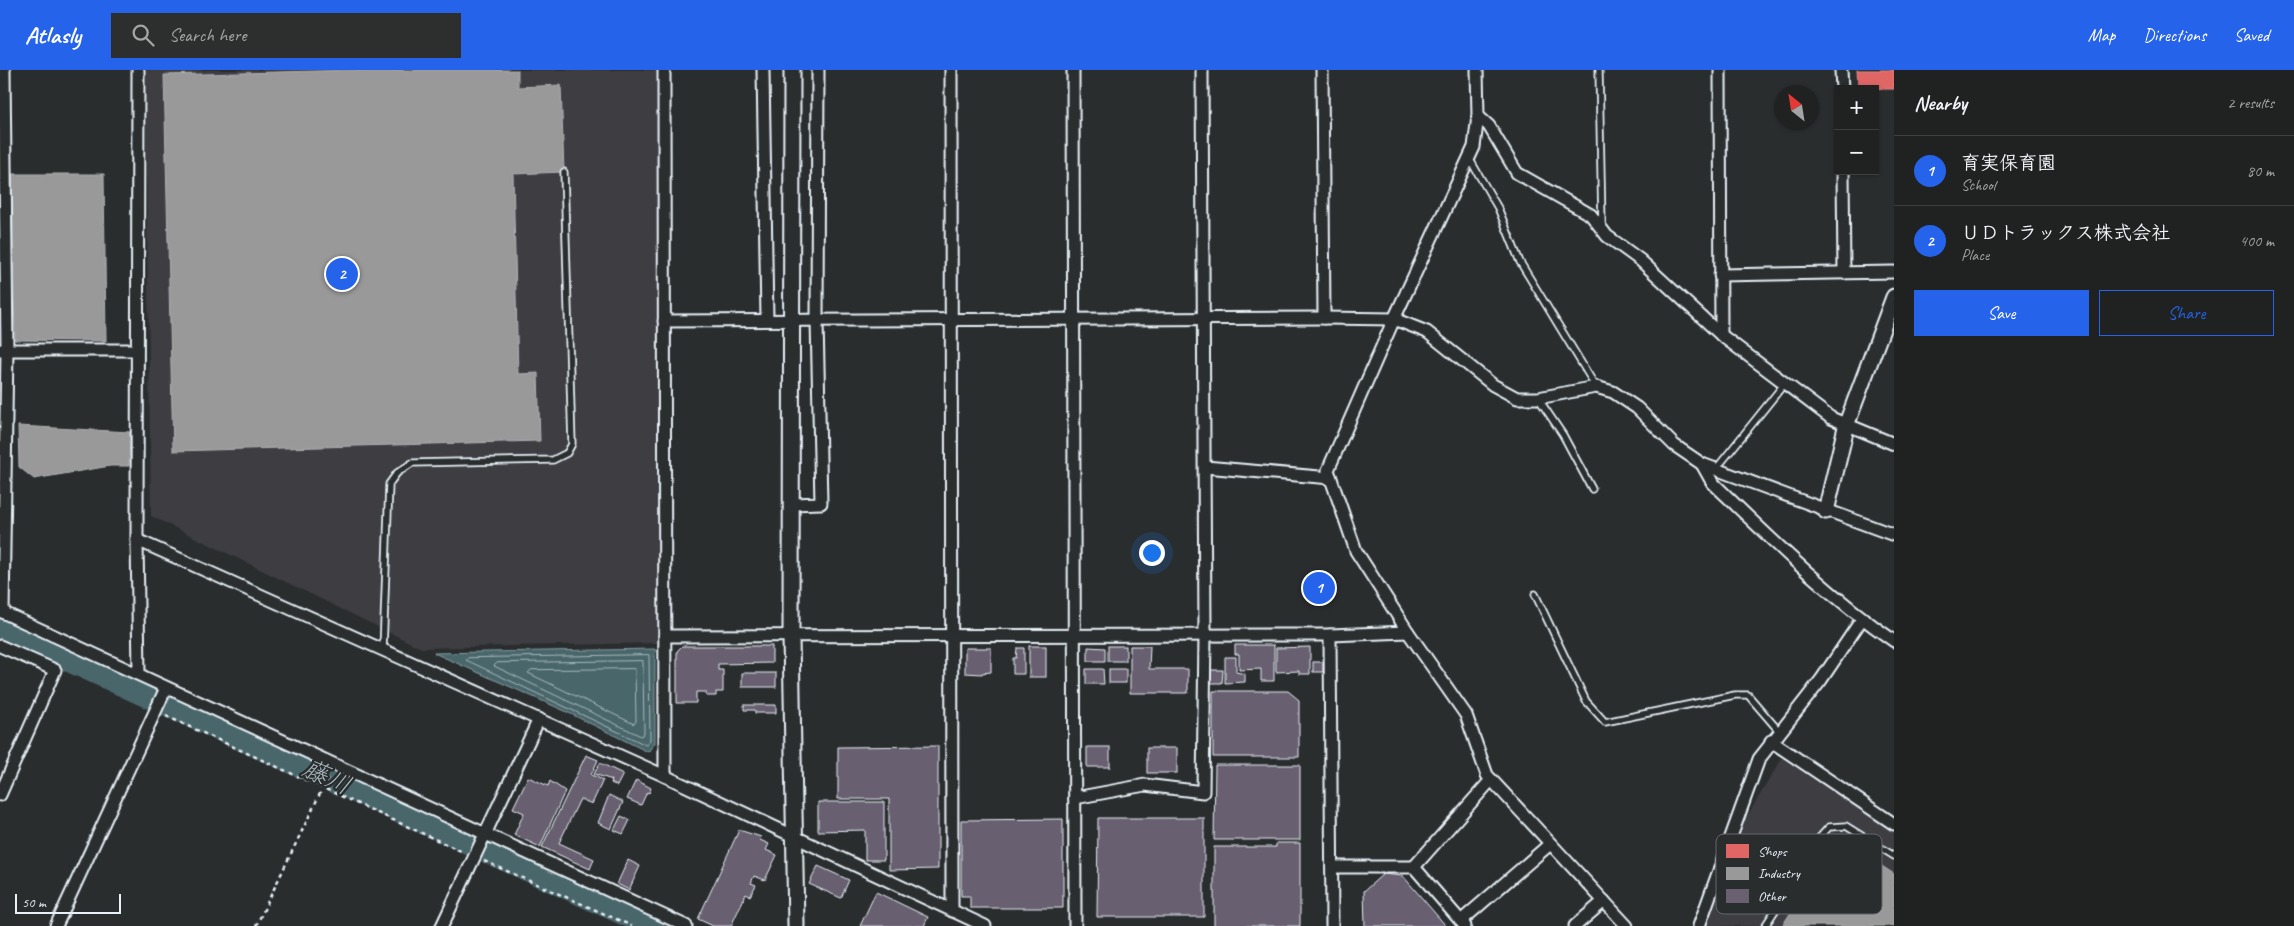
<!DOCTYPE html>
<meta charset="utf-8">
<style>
:root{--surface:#202222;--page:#2d2f2f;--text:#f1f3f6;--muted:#a2a4a5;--line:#3d3f40;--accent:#2563eb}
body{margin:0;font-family:Caveat,"Klee One",sans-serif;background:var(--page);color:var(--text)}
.controls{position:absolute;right:15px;top:15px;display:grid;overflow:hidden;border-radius:0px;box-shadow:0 1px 4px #0004}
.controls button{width:45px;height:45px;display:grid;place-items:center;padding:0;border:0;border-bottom:1px solid var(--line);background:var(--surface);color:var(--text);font:25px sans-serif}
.compass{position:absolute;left:1774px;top:15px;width:45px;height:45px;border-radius:50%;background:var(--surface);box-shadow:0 1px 4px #0004;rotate:330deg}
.scale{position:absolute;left:15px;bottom:12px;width:106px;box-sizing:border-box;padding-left:5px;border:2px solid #e8f1f8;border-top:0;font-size:14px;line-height:18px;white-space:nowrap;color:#e8f1f8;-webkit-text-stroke:4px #2a2d2e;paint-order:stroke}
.you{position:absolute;left:1151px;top:482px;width:18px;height:18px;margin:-12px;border:4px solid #fff;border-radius:50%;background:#1a73e8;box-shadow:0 0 0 8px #1a73e833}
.badge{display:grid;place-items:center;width:32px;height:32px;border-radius:50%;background:var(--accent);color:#fff;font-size:16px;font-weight:700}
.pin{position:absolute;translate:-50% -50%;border:2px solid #fff;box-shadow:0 1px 5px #0006}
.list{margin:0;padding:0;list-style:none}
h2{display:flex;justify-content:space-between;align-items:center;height:65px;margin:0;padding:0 20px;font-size:21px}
h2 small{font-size:16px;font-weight:400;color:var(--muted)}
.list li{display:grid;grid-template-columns:32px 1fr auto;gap:15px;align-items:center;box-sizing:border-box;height:70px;padding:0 20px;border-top:1px solid var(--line)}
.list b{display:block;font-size:19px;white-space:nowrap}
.list p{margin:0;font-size:16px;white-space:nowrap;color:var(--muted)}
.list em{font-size:16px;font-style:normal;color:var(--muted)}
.actions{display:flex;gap:10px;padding:15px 20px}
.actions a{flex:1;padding:11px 0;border:1px solid var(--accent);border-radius:0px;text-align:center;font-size:18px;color:var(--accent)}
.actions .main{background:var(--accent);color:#fff}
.icon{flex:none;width:28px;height:28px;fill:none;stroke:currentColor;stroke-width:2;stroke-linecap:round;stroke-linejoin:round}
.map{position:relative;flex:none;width:1894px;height:856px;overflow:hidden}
header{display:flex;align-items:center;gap:30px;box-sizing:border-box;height:70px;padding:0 25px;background:var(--accent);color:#fff}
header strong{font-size:24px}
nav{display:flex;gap:28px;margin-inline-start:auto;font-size:18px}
.search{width:350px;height:45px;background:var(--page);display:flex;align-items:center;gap:12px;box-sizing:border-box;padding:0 18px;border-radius:0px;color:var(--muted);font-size:19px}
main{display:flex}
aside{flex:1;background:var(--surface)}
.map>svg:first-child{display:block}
.built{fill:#3d3c42}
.water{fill:#48666a;stroke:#889ea3}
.shops{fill:#e06666;stroke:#e29092}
.industry{fill:#999;stroke:#b1b3b6}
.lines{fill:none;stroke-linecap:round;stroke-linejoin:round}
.shore{stroke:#a8b9bf;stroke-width:1}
.river{stroke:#48666a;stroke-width:25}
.building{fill:#685f6f;stroke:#e8f1f8}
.lane-casing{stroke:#e8f1f8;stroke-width:9}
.street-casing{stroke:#e8f1f8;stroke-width:15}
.secondary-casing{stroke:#e8f1f8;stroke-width:19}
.path{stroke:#e8f1f8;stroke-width:2.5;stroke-dasharray:4 4;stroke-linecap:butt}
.lane{stroke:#2a2d2e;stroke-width:5.5}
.street{stroke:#2a2d2e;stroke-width:11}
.secondary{stroke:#2a2d2e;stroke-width:15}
.labels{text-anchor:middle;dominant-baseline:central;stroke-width:5;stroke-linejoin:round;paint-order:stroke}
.water-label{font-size:25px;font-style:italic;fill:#a8b9bf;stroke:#2a2d2e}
.key{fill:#2a2d2e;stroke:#63686b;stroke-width:1}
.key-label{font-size:14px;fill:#e8f1f8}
</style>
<header>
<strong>Atlasly</strong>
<div class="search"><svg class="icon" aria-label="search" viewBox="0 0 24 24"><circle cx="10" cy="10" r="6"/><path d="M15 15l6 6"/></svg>Search here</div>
<nav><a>Map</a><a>Directions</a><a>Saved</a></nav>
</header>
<main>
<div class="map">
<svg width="1894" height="856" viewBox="0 0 1894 856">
<rect width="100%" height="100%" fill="#2a2d2e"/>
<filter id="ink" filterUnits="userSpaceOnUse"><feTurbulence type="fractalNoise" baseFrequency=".02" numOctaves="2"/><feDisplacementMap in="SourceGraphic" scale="10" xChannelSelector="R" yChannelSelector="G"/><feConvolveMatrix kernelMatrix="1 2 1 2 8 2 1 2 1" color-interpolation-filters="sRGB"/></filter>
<g filter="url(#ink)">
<g class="built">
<polygon points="145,0 657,0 657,573 421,578 151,446"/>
<polygon points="1782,688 1894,762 1894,856 1705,856 1743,753"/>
</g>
<polygon class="water" points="655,579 655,673 648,682 565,641 434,583"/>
<polygon class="shops" points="1857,0 1894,0 1894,19 1858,19"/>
<g class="industry">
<polygon points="354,0 518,0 518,17 561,15 564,102 513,104 518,304 538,303 540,371 173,381 164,5"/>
<polygon points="12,104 104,104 106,271 15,270"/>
<polygon points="18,356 130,362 129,396 110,396 34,409 19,397"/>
<polygon points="1839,768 1894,804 1894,856 1782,856"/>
</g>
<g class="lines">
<g class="shore">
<polygon points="649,585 650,670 646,675 466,590 468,588"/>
<polygon points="643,591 644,663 641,666 494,596 497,593"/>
<polygon points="635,599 636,651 634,654 528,603 531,600"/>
</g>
<polyline class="river" points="0,558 653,856"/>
</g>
<g class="building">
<polygon points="1235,575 1274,575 1274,611 1261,611 1261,599 1239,600 1239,584 1235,584"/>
<polygon points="682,576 772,576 772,593 718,594 718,600 723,600 723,622 716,622 716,626 706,626 706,622 696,622 696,633 677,633 677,581"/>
<rect x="1029" y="576" width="17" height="31"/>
<rect x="1108" y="576" width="18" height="15"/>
<polygon points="1130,576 1150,576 1149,599 1188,599 1188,623 1130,623"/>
<polygon points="1088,577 1105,578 1105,591 1088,591"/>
<polygon points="1310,577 1310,604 1299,604 1299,601 1276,602 1276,578"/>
<polygon points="965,578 991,578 991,602 982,603 982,604 965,603"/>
<polygon points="1017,578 1024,578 1024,604 1013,604 1013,588 1016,588"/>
<polygon points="1225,587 1236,587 1236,602 1245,604 1245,612 1225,613"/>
<rect x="1313" y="592" width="10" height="10"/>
<polygon points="1086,599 1103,599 1104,614 1086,614"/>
<rect x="1109" y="599" width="17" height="14"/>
<polygon points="1211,600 1223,600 1222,613 1211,613"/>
<rect x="742" y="603" width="34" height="14"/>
<polygon points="1213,621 1288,621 1299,630 1299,687 1213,687"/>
<polygon points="744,635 776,635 776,643 755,643 755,640 744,640"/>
<polygon points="938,676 938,799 889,800 889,729 838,729 838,677"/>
<rect x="1087" y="677" width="23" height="20"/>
<rect x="1147" y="678" width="30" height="25"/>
<polygon points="586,685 598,690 591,705 603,710 592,734 580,729 559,773 594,789 590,799 542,777"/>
<polygon points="600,693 623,704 617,716 611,713 612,710 594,704"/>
<polygon points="1215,695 1300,695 1300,770 1214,770"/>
<polygon points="528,707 548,716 550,711 565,721 540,777 514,765 524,743 513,738"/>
<polygon points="636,710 651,718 649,723 647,722 641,735 627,729"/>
<polygon points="609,725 623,732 611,759 598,753"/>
<polygon points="818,732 884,732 884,790 865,790 865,760 818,761"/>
<polygon points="621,746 630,750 623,764 614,760"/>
<polygon points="1098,748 1204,748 1204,847 1097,847"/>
<polygon points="1063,749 1063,838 970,838 970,826 961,826 961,750"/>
<polygon points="739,760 761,767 760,770 769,774 766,780 777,785 765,810 754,806 751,813 756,815 750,826 746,824 731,856 713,856 698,849"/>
<polygon points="1276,773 1300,773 1300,856 1214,856 1214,777 1276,777"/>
<polygon points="628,790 640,796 629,820 617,814"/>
<polygon points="818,796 849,810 841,828 809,814"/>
<polygon points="1383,804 1403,806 1446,856 1365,856 1364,821"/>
<polygon points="876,822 928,847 924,856 860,856"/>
</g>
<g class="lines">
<defs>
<g id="lane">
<polyline points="1599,0 1602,155"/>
<polyline points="1469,88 1498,138 1520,192 1596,317"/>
<polyline points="1538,328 1563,365 1592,419"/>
<polyline points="1716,399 1785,313"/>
<polyline points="1535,524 1586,631 1605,652 1735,625 1748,625 1779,661"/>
<polyline points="383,580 389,414 397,403 412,393 553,390 567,383 572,374 564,102"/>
<polyline points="1765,856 1808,790 1813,775 1829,757 1846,756 1894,786"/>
</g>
<g id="street">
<polyline points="138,0 137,470 139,603"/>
<polyline points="664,0 665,706"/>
<polyline points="763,0 767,250"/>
<polyline points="951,0 952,841"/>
<polyline points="1073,0 1075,856"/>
<polyline points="1322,0 1324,248"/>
<polyline points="1477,0 1478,46 1474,77 1394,249 1328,400 1356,481 1408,562 1466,645 1487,705 1627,856"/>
<polyline points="1720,0 1721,265"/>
<polyline points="1841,0 1842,19"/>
<polyline points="1478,46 1489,56 1517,103 1591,145 1607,166 1640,190 1721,265 1831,348 1894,374"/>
<polyline points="1843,101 1844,203"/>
<polyline points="1720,205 1894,202"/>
<polyline points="664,251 1324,248 1394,249 1427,262 1493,315 1517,328 1538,328 1596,317 1613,322 1637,338 1674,375 1702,394 1894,465"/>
<polyline points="1,280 137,280"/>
<path d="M 1702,394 L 1712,412 C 1771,469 1827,525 1894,571"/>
<polyline points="1205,397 1331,408"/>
<polyline points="792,434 821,433 817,251 818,0"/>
<polyline points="137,470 665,706 985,856"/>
<polyline points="0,541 686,856"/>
<polyline points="3,542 7,280 4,0"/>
<polyline points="1330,565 1332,856"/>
<polyline points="665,566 1330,565 1408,562"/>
<polyline points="0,576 55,600 0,725"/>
<polyline points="1771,671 1894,754"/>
<polyline points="1075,728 1145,715 1203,722 1205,565 1202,0"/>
<polyline points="1332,797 1414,797 1465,856"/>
<polyline points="1414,797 1491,710"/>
<polyline points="1461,851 1550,774"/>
<polyline points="56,856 166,618"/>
<polyline points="442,856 539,649"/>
<polyline points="1575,856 1604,831"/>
<polyline points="1699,856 1759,689 1821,610 1862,549"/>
</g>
<g id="secondary">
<polyline points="792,0 791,567 796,856"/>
<polyline points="1826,441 1847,353 1894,227"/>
</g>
</defs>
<use href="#lane" class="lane-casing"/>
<use href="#street" class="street-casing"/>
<use href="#secondary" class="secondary-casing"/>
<g class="path">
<polyline points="166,646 463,782"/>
<polyline points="484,791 632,856"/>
<polyline points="256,856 329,705"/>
</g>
<use href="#lane" class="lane"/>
<use href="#street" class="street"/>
<use href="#secondary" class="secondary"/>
</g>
</g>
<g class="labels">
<g class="water-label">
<text transform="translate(327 707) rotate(25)">藤川</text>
</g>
</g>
<rect x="1716" y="764" width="166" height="80" rx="8" class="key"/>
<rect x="1726" y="774" width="23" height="14" fill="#e06666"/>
<rect x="1726" y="797" width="23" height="13" fill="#999"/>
<rect x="1726" y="819" width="23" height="14" fill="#685f6f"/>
<g class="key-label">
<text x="1758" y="786">Shops</text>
<text x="1758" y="808">Industry</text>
<text x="1758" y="831">Other</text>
</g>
</svg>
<div class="controls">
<button>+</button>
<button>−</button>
</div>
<svg class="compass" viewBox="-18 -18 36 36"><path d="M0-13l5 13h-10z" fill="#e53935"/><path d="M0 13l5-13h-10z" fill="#a2a4a5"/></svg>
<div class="scale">50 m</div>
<div class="you"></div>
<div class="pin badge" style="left:1319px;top:518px">1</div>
<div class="pin badge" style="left:342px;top:204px">2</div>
</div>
<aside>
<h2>Nearby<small>2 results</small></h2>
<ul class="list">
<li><span class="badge">1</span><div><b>育実保育園</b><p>School</p></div><em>80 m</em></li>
<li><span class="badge">2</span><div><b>ＵＤトラックス株式会社</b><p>Place</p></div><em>400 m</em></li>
</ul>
<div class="actions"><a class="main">Save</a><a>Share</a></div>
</aside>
</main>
